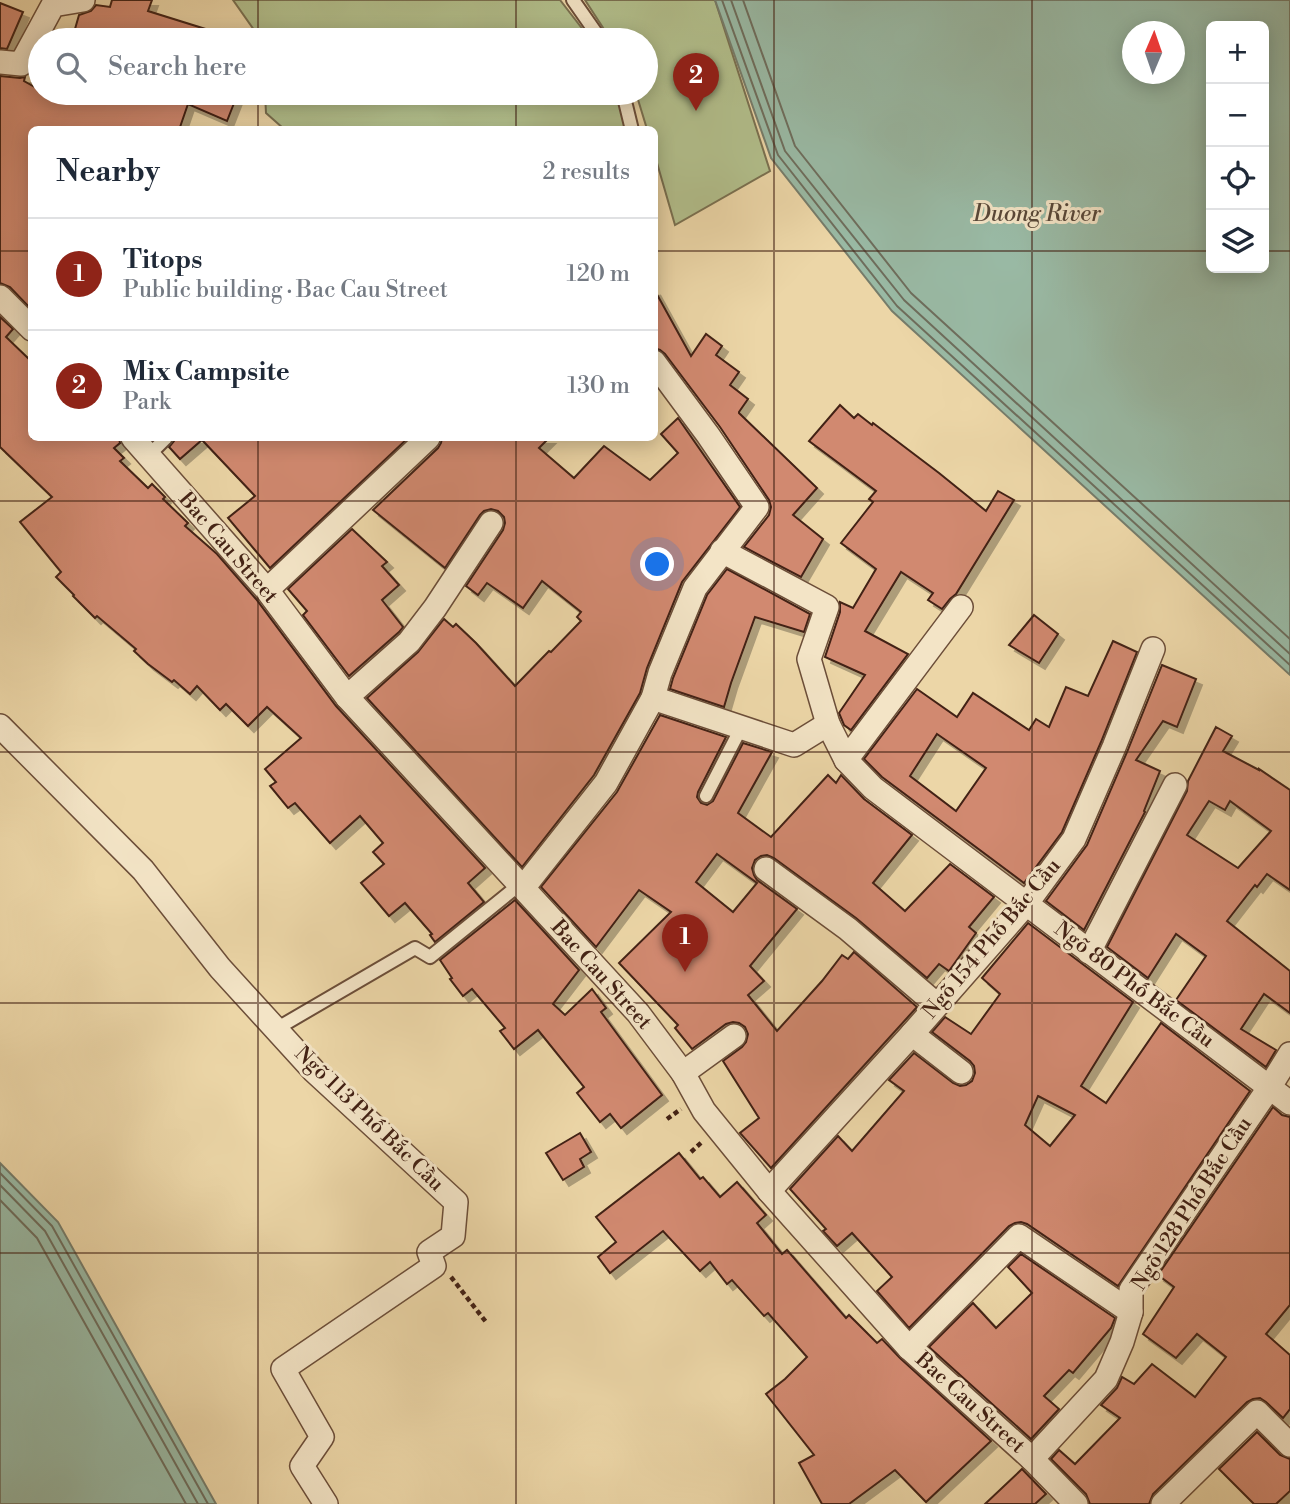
<!DOCTYPE html>
<meta charset="utf-8">
<style>
:root{--surface:#fff;--page:#f2f2f3;--text:#1f2937;--muted:#747a83;--line:#e0e1e3;--accent:#8f2418}
body{margin:0;font-family:"Libre Bodoni",serif;background:var(--page);color:var(--text)}
.controls{position:absolute;right:21px;top:21px;display:grid;overflow:hidden;border-radius:10px;box-shadow:0 4px 18px #0003}
.controls button{width:63px;height:63px;display:grid;place-items:center;padding:0;border:0;border-bottom:2px solid var(--line);background:var(--surface);color:var(--text);font:35px sans-serif}
.compass{position:absolute;left:1122px;top:21px;width:63px;height:63px;border-radius:50%;background:var(--surface);box-shadow:0 4px 18px #0003;rotate:2deg}
.you{position:absolute;left:658px;top:565px;width:24px;height:24px;margin:-18px;border:5px solid #fff;border-radius:50%;background:#1a73e8;box-shadow:0 0 0 10px #1a73e833}
.badge{display:grid;place-items:center;width:46px;height:46px;border-radius:50%;background:var(--accent);color:#fff;font-size:23px;font-weight:700}
.pin{position:absolute;translate:-50% -58px;filter:drop-shadow(0 2px 4px #0008)}
.pin::after{content:'';position:absolute;top:37px;width:24px;height:21px;background:inherit;clip-path:polygon(0 0,100% 0,50% 100%)}
.list{margin:0;padding:0;list-style:none}
h2{display:flex;justify-content:space-between;align-items:center;height:91px;margin:0;padding:0 28px;font-size:30px}
h2 small{font-size:23px;font-weight:400;color:var(--muted)}
.list li{display:grid;grid-template-columns:46px 1fr auto;gap:21px;align-items:center;box-sizing:border-box;height:112px;padding:0 28px;border-top:2px solid var(--line)}
.list b{display:block;font-size:26px;white-space:nowrap}
.list p{margin:0;font-size:23px;white-space:nowrap;color:var(--muted)}
.list em{font-size:23px;font-style:normal;color:var(--muted)}
.icon{flex:none;width:38px;height:38px;fill:none;stroke:currentColor;stroke-width:2;stroke-linecap:round;stroke-linejoin:round}
.map{position:relative;flex:none;width:1290px;height:1504px;overflow:hidden}
.search{position:absolute;background:var(--surface);box-shadow:0 4px 18px #0003;left:28px;top:28px;width:630px;height:77px;display:flex;align-items:center;gap:18px;box-sizing:border-box;padding:0 24px;border-radius:38px;color:var(--muted);font-size:26px}
.panel{position:absolute;background:var(--surface);box-shadow:0 4px 18px #0003;left:28px;top:126px;width:630px;height:315px;border-radius:10px}
.map>svg:first-child{display:block}
.green{fill:#b2bf8c;stroke:#7a7050;stroke-width:2}
.water{fill:#99b9a4;stroke:#767c6a;stroke-width:2;fill-rule:evenodd}
.lines{fill:none;stroke-linecap:round;stroke-linejoin:round}
.shore{stroke:#6e6d5c;stroke-width:2}
.building{fill:#d18970;stroke:#422114;stroke-width:2;fill-rule:evenodd;filter:url(#shadow)}
.lane-casing{stroke:#6c4e39;stroke-width:16}
.street-casing{stroke:#6c4e39;stroke-width:26}
.path{stroke:#422114;stroke-width:4.5;stroke-dasharray:5 3.5;stroke-linecap:butt}
.lane{stroke:#f3e4c6;stroke-width:12}
.street{stroke:#f3e4c6;stroke-width:23}
.grid{fill:none;stroke:#422114;stroke-width:2;stroke-opacity:0.55}
.labels{text-anchor:middle;dominant-baseline:central;stroke-width:6;stroke-linejoin:round;paint-order:stroke}
.street-label{font-size:21px;fill:#422114;stroke:#f3e4c6}
.water-label{font-size:23px;font-style:italic;fill:#584738;stroke:#f3e4c6}
</style>
<div class="map">
<svg width="1290" height="1504" viewBox="0 0 1290 1504">
<defs>
<filter id="shadow"><feDropShadow dx="6" dy="6" stdDeviation="0" flood-color="#0004"/></filter>
</defs>
<rect width="100%" height="100%" fill="#ecd6a7"/>
<filter id="stains"><feTurbulence type="fractalNoise" baseFrequency=".00286" numOctaves="4"/><feColorMatrix values="0 0 0 0 .2 0 0 0 0 .09 0 0 0 0 .02 0 0 0 .5 -.17"/></filter>
<radialGradient id="worn" r=".72"><stop offset=".6" stop-color="#630" stop-opacity="0"/><stop offset="1" stop-color="#630" stop-opacity=".3"/></radialGradient>
<g class="green">
<polygon points="233,0 560,0 591,40 261,40"/>
<polygon points="585,0 715,0 770,171 675,225 655,156 654,130 647,129 636,93 646,93 646,40 611,40"/>
<polygon points="265,93 617,93 630,129 284,129 266,113"/>
</g>
<g class="water">
<path d="M 715,0 L 1290,0 L 1290,675 L 892,311 L 771,158 ZM 1211,26 L 1264,26 L 1264,268 L 1211,268 ZM 1132,32 L 1174,32 L 1174,74 L 1132,74 Z"/>
<polygon points="0,1163 58,1222 216,1504 0,1504"/>
</g>
<g class="lines">
<g class="shore">
<polyline points="722,0 778,155 897,306 1290,665"/>
<polyline points="731,0 785,151 904,300 1290,654"/>
<polyline points="743,0 795,146 911,293 1290,639"/>
<polyline points="0,1173 52,1226 208,1504"/>
<polyline points="0,1185 45,1231 198,1504"/>
<polyline points="0,1200 37,1238 186,1504"/>
</g>
</g>
<g class="building">
<polygon points="112,0 152,0 148,11 228,36 227,40 87,40 73,36 79,15 91,11 96,5 110,7"/>
<polygon points="0,3 23,12 7,49 0,48"/>
<polygon points="0,76 20,78 25,77 24,81 40,90 40,93 238,93 227,121 188,104 179,130 32,130 30,308 10,287 0,283"/>
<polygon points="654,289 691,356 706,334 722,346 716,355 739,372 730,385 748,399 739,412 739,413 817,488 793,515 823,539 801,577 744,547 769,515 771,507 769,500 720,427 665,354 660,350 654,348"/>
<polygon points="0,317 13,329 6,337 32,362 32,438 119,438 120,443 114,448 124,458 120,461 148,488 152,484 165,497 163,499 188,523 185,526 217,554 256,599 336,706 485,868 468,883 484,902 435,942 430,935 432,934 405,903 389,916 361,883 384,864 373,852 383,843 360,816 330,843 295,803 288,808 270,786 276,782 265,769 301,738 267,707 248,726 226,704 220,710 197,686 190,694 174,680 172,682 148,664 134,651 136,649 97,616 95,618 73,596 74,595 56,577 61,572 20,522 52,497 0,447"/>
<polygon points="840,405 854,418 858,414 872,425 873,423 939,473 986,511 998,491 1014,500 956,594 950,599 942,609 928,600 933,593 901,572 865,631 908,654 851,730 844,725 839,713 865,675 825,657 840,612 840,602 853,608 876,569 841,543 873,502 869,499 876,491 809,441"/>
<polygon points="678,418 740,507 682,582 647,668 640,693 594,775 522,867 367,698 418,652 444,619 453,627 456,624 476,643 515,686 549,651 551,652 581,621 577,617 581,612 542,581 523,608 487,583 478,595 466,586 503,530 505,523 504,517 498,511 491,509 484,511 480,515 445,568 373,510 438,448 441,443 442,438 549,438 539,448 574,478 604,446 650,480 678,453 661,434"/>
<polygon points="175,438 408,438 270,568 228,518 255,496 202,440 180,459 169,447 174,441"/>
<polygon points="352,529 387,562 382,566 399,585 382,600 403,627 399,632 349,676 303,615 307,611 288,589"/>
<polygon points="727,569 810,614 804,632 755,617 731,683 724,707 670,689 673,678 707,595"/>
<polygon points="1034,615 1058,634 1039,663 1009,645"/>
<path d="M 1113,641 L 1137,652 L 1101,742 L 1062,832 L 1024,883 L 882,777 L 864,759 L 917,689 L 957,717 L 973,693 L 1029,730 L 1036,719 L 1049,727 L 1066,687 L 1088,696 ZM 937,734 L 986,768 L 956,811 L 910,776 Z"/>
<polygon points="1162,665 1196,679 1177,727 1163,721 1136,760 1160,771 1144,811 1145,812 1084,930 1046,901 1087,845 1127,752"/>
<path d="M 660,715 L 726,737 L 698,792 L 697,797 L 701,803 L 707,805 L 713,801 L 743,743 L 772,752 L 738,813 L 771,837 L 828,775 L 836,783 L 841,775 L 864,799 L 912,835 L 873,883 L 905,911 L 950,864 L 994,897 L 969,927 L 976,933 L 949,971 L 939,964 L 927,978 L 856,918 L 774,858 L 767,855 L 761,856 L 755,860 L 752,868 L 754,875 L 757,880 L 797,909 L 750,966 L 764,981 L 748,995 L 777,1031 L 822,981 L 842,955 L 848,959 L 854,952 L 917,1007 L 771,1168 L 740,1133 L 759,1118 L 723,1061 L 742,1047 L 746,1042 L 748,1034 L 745,1027 L 739,1023 L 733,1022 L 726,1024 L 692,1049 L 675,1028 L 678,1025 L 619,963 L 671,912 L 639,890 L 596,947 L 541,887 L 617,792 ZM 717,854 L 757,883 L 733,912 L 696,882 Z"/>
<path d="M 1216,727 L 1232,736 L 1223,751 L 1259,770 L 1259,769 L 1290,790 L 1290,890 L 1267,874 L 1257,887 L 1255,885 L 1227,921 L 1290,971 L 1290,1013 L 1264,994 L 1241,1029 L 1276,1050 L 1266,1067 L 1176,1000 L 1206,956 L 1176,934 L 1148,978 L 1107,947 L 1187,791 L 1188,781 ZM 1209,801 L 1225,810 L 1230,801 L 1271,831 L 1238,868 L 1187,835 Z"/>
<polygon points="515,900 579,970 553,1004 565,1015 592,989 606,1008 601,1012 662,1095 621,1128 610,1114 600,1122 577,1093 584,1087 538,1030 514,1049 500,1031 505,1028 472,989 463,996 450,979 452,978 440,960"/>
<path d="M 1028,923 L 1133,1002 L 1081,1086 L 1106,1103 L 1161,1023 L 1250,1091 L 1118,1286 L 1027,1224 L 1021,1222 L 1015,1223 L 1009,1226 L 909,1328 L 877,1291 L 892,1277 L 852,1233 L 837,1246 L 823,1231 L 826,1229 L 790,1189 L 838,1136 L 852,1151 L 904,1091 L 889,1080 L 914,1053 L 953,1083 L 960,1086 L 966,1085 L 972,1081 L 975,1073 L 974,1066 L 970,1061 L 932,1032 L 945,1017 L 971,1034 L 1000,994 L 982,978 ZM 1038,1096 L 1075,1115 L 1050,1146 L 1025,1125 Z"/>
<polygon points="1273,1107 1282,1115 1290,1117 1290,1305 1266,1334 1290,1355 1290,1409 1283,1418 1266,1402 1260,1398 1253,1399 1247,1402 1153,1494 1149,1504 1090,1504 1086,1494 1051,1459 1059,1450 1075,1464 1120,1418 1101,1405 1117,1388 1122,1377 1134,1384 1152,1364 1195,1397 1226,1357 1197,1334 1176,1358 1143,1334 1174,1287 1158,1275"/>
<polygon points="580,1133 591,1152 580,1159 584,1167 563,1180 546,1153"/>
<polygon points="679,1153 700,1179 703,1177 720,1197 737,1182 766,1215 757,1223 782,1254 787,1250 846,1318 849,1315 877,1343 882,1339 900,1358 991,1441 926,1502 895,1470 849,1504 822,1504 799,1463 814,1455 766,1394 785,1379 807,1357 768,1313 764,1316 732,1280 727,1284 710,1262 700,1271 663,1231 610,1273 598,1257 616,1242 596,1217"/>
<polygon points="1021,1254 1115,1318 1111,1328 1073,1373 1069,1370 1044,1396 1059,1409 1031,1439 929,1347 973,1303 996,1328 1032,1293 1008,1267"/>
<polygon points="1257,1432 1280,1455 1290,1459 1290,1491 1276,1504 1254,1504 1219,1469"/>
<polygon points="1022,1469 1046,1494 1035,1504 985,1504"/>
</g>
<g class="lines">
<defs>
<g id="lane">
<polyline points="573,0 601,40"/>
<polyline points="623,93 632,130"/>
<polyline points="148,456 166,438"/>
<polyline points="706,796 741,728"/>
<polyline points="276,1029 415,948 430,957 519,885"/>
</g>
<g id="street">
<polyline points="0,62 21,64 53,5 83,0"/>
<polyline points="0,297 32,329"/>
<polyline points="133,438 267,590 347,697 638,1013 683,1073 704,1111 769,1191 909,1348 1032,1459 1076,1504"/>
<polyline points="722,551 827,607 809,659 828,724 846,760 873,788 1290,1103"/>
<polyline points="267,590 428,438"/>
<polyline points="347,697 409,642 435,608 491,523"/>
<polyline points="653,698 794,745 828,724"/>
<polyline points="0,726 143,870 220,968 314,1071 456,1202 453,1236 429,1252 434,1266 283,1369 322,1437 302,1466 326,1504"/>
<polyline points="846,760 961,607"/>
<polyline points="766,869 848,929 937,1005"/>
<polyline points="523,888 606,783 653,698 660,673 695,588 757,507 708,435 654,362"/>
<polyline points="1089,952 1175,785"/>
<polyline points="912,1034 961,1072"/>
<polyline points="683,1073 734,1036"/>
<polyline points="769,1191 912,1034 1027,903 1074,839 1114,747 1153,649"/>
<polyline points="909,1348 1019,1236 1131,1312"/>
<polyline points="1032,1459 1106,1379 1122,1342 1131,1312 1131,1290 1269,1088 1290,1054"/>
<polyline points="1163,1504 1257,1412 1290,1445"/>
</g>
</defs>
<use href="#lane" class="lane-casing"/>
<use href="#street" class="street-casing"/>
<g class="path">
<polyline points="667,1119 681,1109"/>
<polyline points="691,1152 703,1141"/>
<polyline points="451,1277 486,1322"/>
</g>
<use href="#lane" class="lane"/>
<use href="#street" class="street"/>
</g>
<path class="grid" d="M 258,0 L 258,40M 516,0 L 516,40M 774,0 L 774,1504M 1032,0 L 1032,1504M 258,93 L 258,130M 516,93 L 516,130M 0,251 L 32,251M 654,251 L 1211,251M 1264,251 L 1290,251M 258,438 L 258,1504M 516,438 L 516,1504M 0,501 L 1290,501M 0,752 L 1290,752M 0,1003 L 1290,1003M 0,1253 L 1290,1253"/>
<g class="labels">
<g class="street-label">
<text transform="translate(228 548) rotate(49)">Bac Cau Street</text>
<text transform="translate(992 939) rotate(-50)">Ngõ 154 Phố Bắc Cầu</text>
<text transform="translate(601 975) rotate(48)">Bac Cau Street</text>
<text transform="translate(1134 985) rotate(37)">Ngõ 80 Phố Bắc Cầu</text>
<text transform="translate(369 1119) rotate(44)">Ngõ 113 Phố Bắc Cầu</text>
<text transform="translate(1192 1204) rotate(-57)">Ngõ 128 Phố Bắc Cầu</text>
<text transform="translate(970 1403) rotate(42)">Bac Cau Street</text>
</g>
<g class="water-label">
<text x="1037" y="214">Duong River</text>
</g>
</g>
<rect width="100%" height="100%" filter="url(#stains)"/>
<rect width="100%" height="100%" fill="url(#worn)"/>
</svg>
<div class="controls">
<button>+</button>
<button>−</button>
<button><svg class="icon" aria-label="locate" viewBox="0 0 24 24"><circle cx="12" cy="12" r="6"/><path d="M12 2v4M12 18v4M2 12h4M18 12h4"/></svg></button>
<button><svg class="icon" aria-label="layers" viewBox="0 0 24 24"><path d="M12 4l9 5-9 5-9-5zM3 14l9 5 9-5"/></svg></button>
</div>
<svg class="compass" viewBox="-18 -18 36 36"><path d="M0-13l5 13h-10z" fill="#e53935"/><path d="M0 13l5-13h-10z" fill="#747a83"/></svg>
<div class="you"></div>
<div class="pin badge" style="left:685px;top:972px">1</div>
<div class="pin badge" style="left:696px;top:111px">2</div>
<div class="search"><svg class="icon" aria-label="search" viewBox="0 0 24 24"><circle cx="10" cy="10" r="6"/><path d="M15 15l6 6"/></svg>Search here</div>
<section class="panel">
<h2>Nearby<small>2 results</small></h2>
<ul class="list">
<li><span class="badge">1</span><div><b>Titops</b><p>Public building · Bac Cau Street</p></div><em>120 m</em></li>
<li><span class="badge">2</span><div><b>Mix Campsite</b><p>Park</p></div><em>130 m</em></li>
</ul>
</section>
</div>
